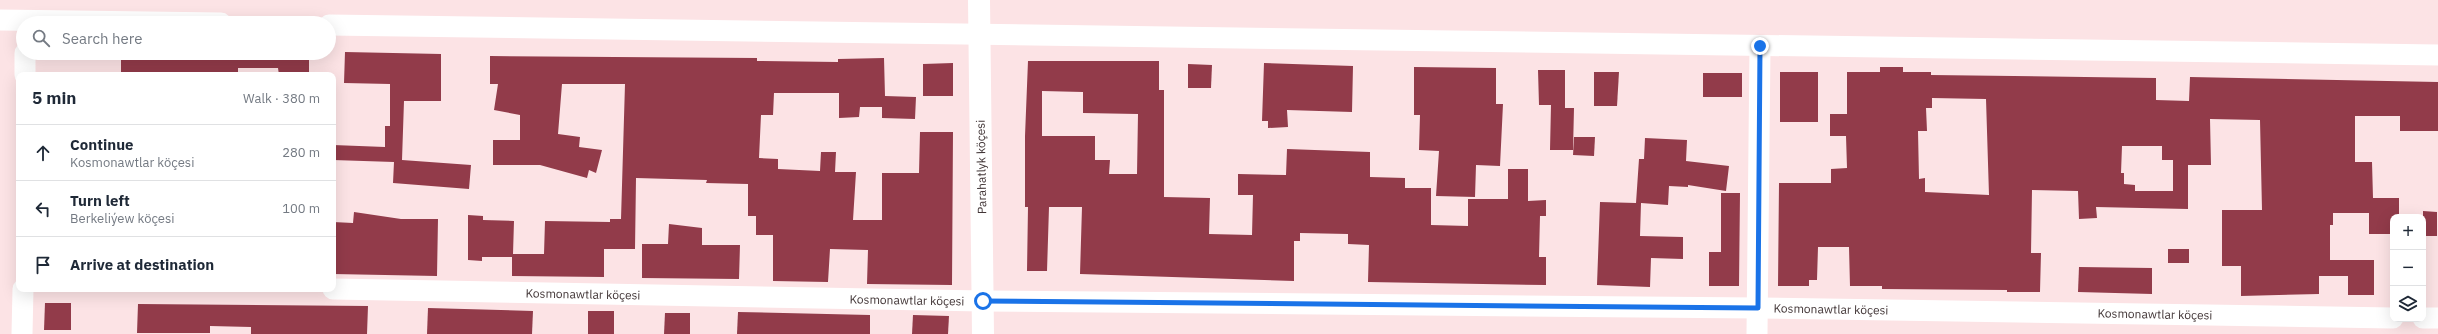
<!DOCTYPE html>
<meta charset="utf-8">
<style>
:root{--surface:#fff;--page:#f6f6f7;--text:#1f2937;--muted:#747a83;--line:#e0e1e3}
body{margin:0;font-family:"IBM Plex Sans",sans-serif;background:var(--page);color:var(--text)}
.controls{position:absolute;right:12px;bottom:12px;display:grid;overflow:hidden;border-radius:8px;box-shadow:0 4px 16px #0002}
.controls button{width:36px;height:36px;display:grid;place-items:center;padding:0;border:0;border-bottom:1px solid var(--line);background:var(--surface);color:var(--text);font:20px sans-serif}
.stop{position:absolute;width:12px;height:12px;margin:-9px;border:3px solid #1a73e8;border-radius:50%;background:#fff}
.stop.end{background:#1a73e8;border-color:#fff;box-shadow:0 1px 4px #0008}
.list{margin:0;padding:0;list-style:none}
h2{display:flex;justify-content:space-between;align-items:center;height:52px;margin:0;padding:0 16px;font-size:17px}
h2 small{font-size:13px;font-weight:400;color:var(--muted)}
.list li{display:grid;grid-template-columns:26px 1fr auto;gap:12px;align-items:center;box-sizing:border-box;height:56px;padding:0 16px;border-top:1px solid var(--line)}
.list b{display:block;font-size:15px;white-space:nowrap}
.list p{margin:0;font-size:13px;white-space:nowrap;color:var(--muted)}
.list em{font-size:13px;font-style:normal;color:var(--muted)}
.icon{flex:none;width:22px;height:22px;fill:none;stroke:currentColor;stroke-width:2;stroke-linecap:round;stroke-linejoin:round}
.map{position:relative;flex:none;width:2438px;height:334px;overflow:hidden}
.search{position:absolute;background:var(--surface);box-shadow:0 4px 16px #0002;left:16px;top:16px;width:320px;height:44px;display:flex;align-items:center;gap:10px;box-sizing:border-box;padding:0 14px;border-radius:22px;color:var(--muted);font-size:15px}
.panel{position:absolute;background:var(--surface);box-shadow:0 4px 16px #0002;left:16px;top:72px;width:320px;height:220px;border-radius:8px}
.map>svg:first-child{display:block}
.building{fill:#923b4a;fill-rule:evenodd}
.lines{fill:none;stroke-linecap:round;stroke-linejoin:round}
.street{stroke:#fff;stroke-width:21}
.secondary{stroke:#fff;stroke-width:22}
.route{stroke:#1a73e8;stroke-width:5}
.labels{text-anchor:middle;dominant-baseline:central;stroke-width:4;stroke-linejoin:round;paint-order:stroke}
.street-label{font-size:12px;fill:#423637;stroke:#fff}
</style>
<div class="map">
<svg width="2438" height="334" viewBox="0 0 2438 334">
<rect width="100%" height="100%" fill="#fce3e5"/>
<g class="building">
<polygon points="345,52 441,54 441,101 404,101 402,160 471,165 469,189 393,183 394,162 333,160 333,145 385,147 385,126 390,126 390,84 344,83"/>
<polygon points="121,53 309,53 309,75 279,75 278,68 238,68 238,75 121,75"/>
<polygon points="490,56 757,58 757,61 838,62 838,59 884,58 885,96 916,97 915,119 882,118 882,107 860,107 859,117 839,118 839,93 774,93 773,115 761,115 759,158 778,159 778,169 820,171 821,152 836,152 835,172 856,172 853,220 882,220 882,173 919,173 920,132 953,132 952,285 867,284 868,250 830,249 828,282 773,281 773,235 756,235 756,216 748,216 748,184 706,183 707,180 636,178 635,249 604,249 604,277 512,276 512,257 482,257 482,261 468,260 468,215 483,216 483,220 514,221 513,254 544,254 545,221 610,222 610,219 621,219 625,84 562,84 558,134 580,137 579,147 602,150 596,173 589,170 587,178 540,165 493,165 493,140 520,140 520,115 494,110 498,84 490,84"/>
<path d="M 1028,61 L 1159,61 L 1159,90 L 1164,90 L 1164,197 L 1210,198 L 1209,234 L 1252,235 L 1253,195 L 1238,195 L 1238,174 L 1286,175 L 1287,149 L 1370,152 L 1370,177 L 1405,178 L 1405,188 L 1431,188 L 1431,225 L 1468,226 L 1468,199 L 1508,199 L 1508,169 L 1528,169 L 1528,201 L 1546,200 L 1546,216 L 1540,216 L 1539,257 L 1546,257 L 1546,285 L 1368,282 L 1369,245 L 1348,244 L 1348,234 L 1300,233 L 1300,241 L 1294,241 L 1294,281 L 1080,274 L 1082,207 L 1049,207 L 1047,271 L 1027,271 L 1028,207 L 1025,207 L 1025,136 ZM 1042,91 L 1083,92 L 1083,113 L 1138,114 L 1137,174 L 1109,174 L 1110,160 L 1095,160 L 1095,136 L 1042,136 Z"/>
<polygon points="953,63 953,96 923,96 923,64"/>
<polygon points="1264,63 1353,66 1352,112 1287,110 1288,127 1268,128 1268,121 1262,121"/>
<polygon points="1188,64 1212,65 1211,88 1188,88"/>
<polygon points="1414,67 1496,68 1496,104 1503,104 1500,166 1476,165 1475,197 1436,196 1439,151 1419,150 1420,115 1414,115"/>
<path d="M 1880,67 L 1903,67 L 1903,72 L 1931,72 L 1931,75 L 2156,78 L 2156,100 L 2189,101 L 2190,77 L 2438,82 L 2438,131 L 2400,131 L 2400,116 L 2355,116 L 2355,162 L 2372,162 L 2373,198 L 2399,198 L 2399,217 L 2393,217 L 2393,234 L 2369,234 L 2369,213 L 2333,213 L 2333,225 L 2330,225 L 2330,260 L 2374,260 L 2374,295 L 2348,295 L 2348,276 L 2319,276 L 2319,294 L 2241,296 L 2241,266 L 2222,266 L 2222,210 L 2262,210 L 2260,120 L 2210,119 L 2211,165 L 2188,165 L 2188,209 L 2096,207 L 2097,218 L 2079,219 L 2078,191 L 2032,190 L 2031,253 L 2041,253 L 2040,292 L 2007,292 L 2007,290 L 1882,289 L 1882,286 L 1850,286 L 1849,247 L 1818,247 L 1817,280 L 1809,280 L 1809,286 L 1778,286 L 1779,183 L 1831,183 L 1831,169 L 1847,168 L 1846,136 L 1830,136 L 1830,114 L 1847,114 L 1847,72 L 1880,72 ZM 1932,98 L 1986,99 L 1989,195 L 1925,192 L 1925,178 L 1919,179 L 1918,131 L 1927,131 L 1926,108 L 1932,108 ZM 2122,146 L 2162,146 L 2162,160 L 2173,160 L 2173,191 L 2135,191 L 2135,185 L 2124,184 L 2124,173 L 2121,173 Z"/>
<polygon points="1538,70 1565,70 1565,108 1574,108 1573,150 1550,150 1551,105 1539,105"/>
<polygon points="1594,72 1619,72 1617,106 1594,106"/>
<rect x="1780" y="72" width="38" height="50"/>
<rect x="1703" y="73" width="39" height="24"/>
<polygon points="1574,137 1595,137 1594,156 1573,155"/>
<polygon points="1645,138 1687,140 1686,161 1729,166 1726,191 1688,185 1688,187 1669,186 1668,205 1641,203 1640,236 1683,237 1683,259 1651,258 1650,287 1597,285 1600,202 1636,203 1639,159 1644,159"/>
<polygon points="1721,193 1740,193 1739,286 1709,286 1709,252 1721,252"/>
<polygon points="2423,211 2437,212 2437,236 2423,236"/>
<polygon points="354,212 401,219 438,219 437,276 333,274 333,222 353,223"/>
<polygon points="669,224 702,228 702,245 740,245 739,279 642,278 642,244 668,244"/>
<rect x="2168" y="249" width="21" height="14"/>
<polygon points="2079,267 2152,268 2152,294 2078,292"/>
<polygon points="45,303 71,303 71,330 44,330"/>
<polygon points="138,304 368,306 367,334 251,334 251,327 210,326 210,333 137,333"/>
<polygon points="428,308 533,311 532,334 427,334"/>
<rect x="588" y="311" width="26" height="23"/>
<polygon points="738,312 870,315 870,334 737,334"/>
<polygon points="665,313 690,313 690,334 664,334"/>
<polygon points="913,315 949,316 948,334 912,334"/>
</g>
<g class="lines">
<g class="street">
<polyline points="0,20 221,23"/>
<polyline points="329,25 2438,55"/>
<polyline points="25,75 25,53"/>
<polyline points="333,289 983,301 1758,308 2393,318"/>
<polyline points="2423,318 2438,318"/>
<polyline points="22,334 23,289"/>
<polyline points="1757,334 1760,46"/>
</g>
<polyline class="secondary" points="979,0 983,334"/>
</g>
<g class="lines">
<polyline class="route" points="983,301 1758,308 1760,46"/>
</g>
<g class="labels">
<g class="street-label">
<text transform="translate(981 167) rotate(-91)">Parahatlyk köçesi</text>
<text transform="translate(583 294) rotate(1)">Kosmonawtlar köçesi</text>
<text transform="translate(907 300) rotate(1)">Kosmonawtlar köçesi</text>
<text transform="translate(1831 309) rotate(1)">Kosmonawtlar köçesi</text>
<text transform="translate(2155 314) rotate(1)">Kosmonawtlar köçesi</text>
</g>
</g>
</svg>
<div class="controls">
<button>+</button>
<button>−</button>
<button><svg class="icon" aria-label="layers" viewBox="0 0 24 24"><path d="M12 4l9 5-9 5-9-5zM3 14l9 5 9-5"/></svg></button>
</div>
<div class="stop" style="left:983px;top:301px"></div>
<div class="stop end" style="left:1760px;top:46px"></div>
<div class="search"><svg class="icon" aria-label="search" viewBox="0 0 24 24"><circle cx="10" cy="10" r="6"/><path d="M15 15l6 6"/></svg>Search here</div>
<section class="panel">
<h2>5 min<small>Walk · 380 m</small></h2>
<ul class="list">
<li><svg class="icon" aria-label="ahead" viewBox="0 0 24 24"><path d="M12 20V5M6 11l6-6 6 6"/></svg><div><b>Continue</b><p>Kosmonawtlar köçesi</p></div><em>280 m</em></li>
<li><svg class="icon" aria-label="left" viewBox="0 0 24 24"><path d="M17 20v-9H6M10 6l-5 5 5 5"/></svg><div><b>Turn left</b><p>Berkeliýew köçesi</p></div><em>100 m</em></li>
<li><svg class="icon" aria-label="arrive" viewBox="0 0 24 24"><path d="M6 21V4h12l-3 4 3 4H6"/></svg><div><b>Arrive at destination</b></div></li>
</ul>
</section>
</div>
